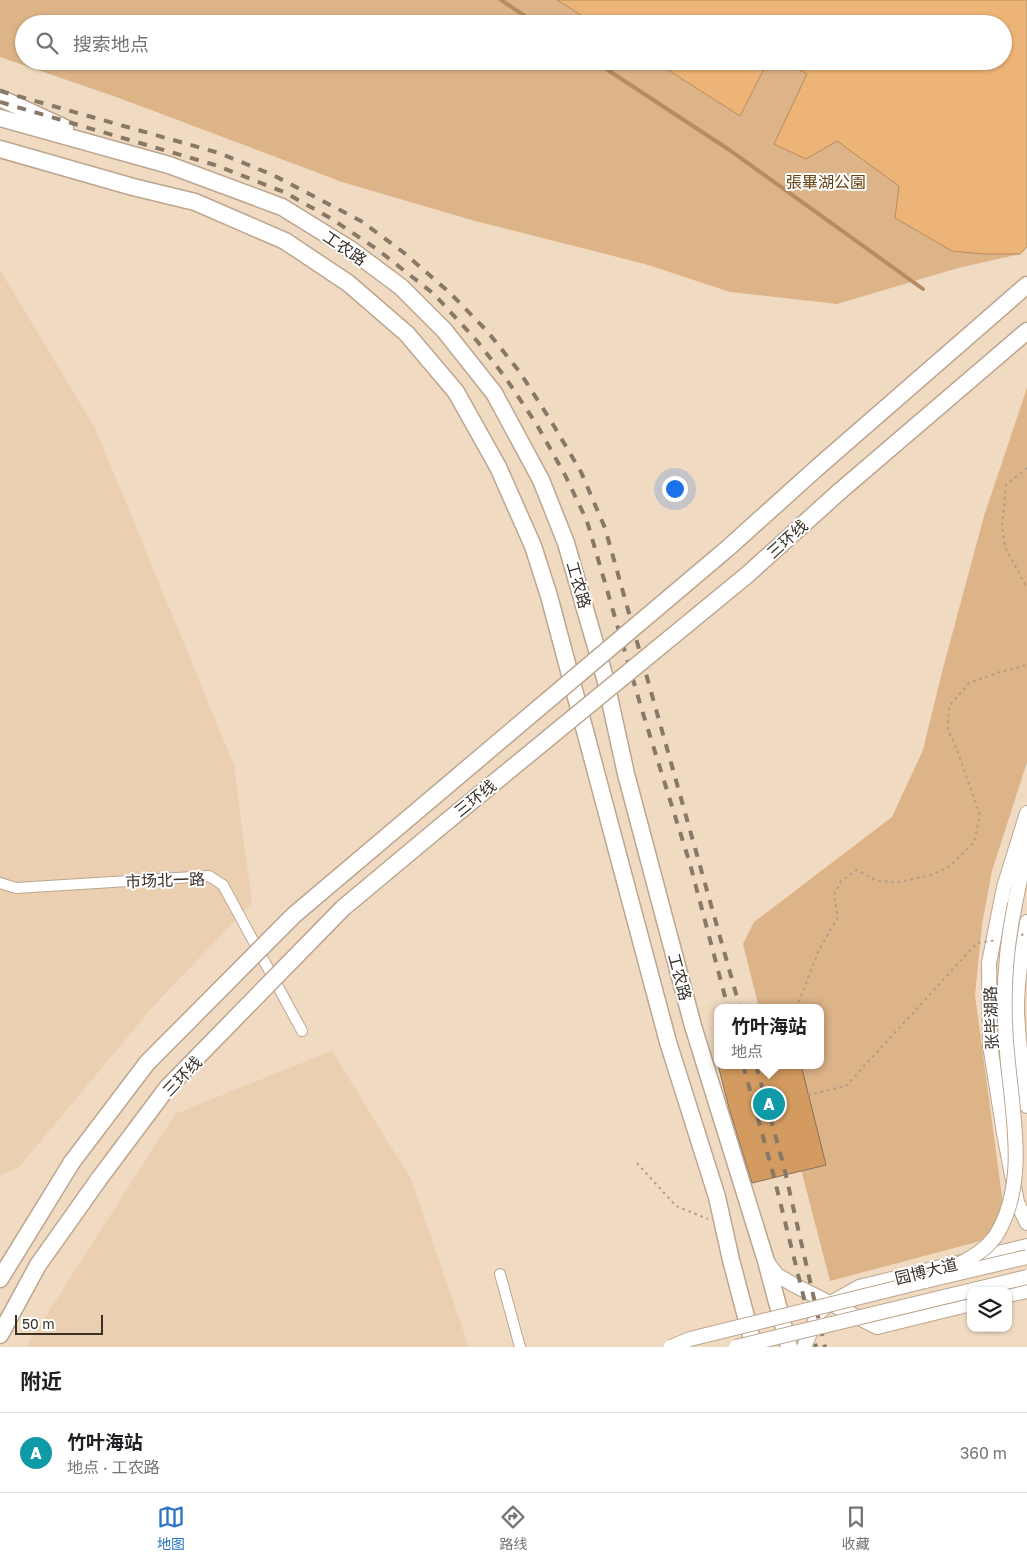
<!DOCTYPE html>
<html lang="zh">
<meta charset="utf-8">
<style>
:root{--surface:#fff;--page:#f2f2f2;--text:#202124;--muted:#757577;--line:#e0e0e0;--accent:#2b74c4}
body{margin:0;font-family:"Golos Text","Noto Sans SC",sans-serif;background:var(--page);color:var(--text)}
.controls{position:absolute;right:15px;bottom:15px;display:grid;overflow:hidden;border-radius:10px;box-shadow:0 1px 4px #0004}
.controls button{width:45px;height:45px;display:grid;place-items:center;padding:0;border:0;border-bottom:1px solid var(--line);background:var(--surface);color:var(--text);font:25px sans-serif}
.scale{position:absolute;left:15px;bottom:12px;width:88px;box-sizing:border-box;padding-left:5px;border:2px solid #393027;border-top:0;font-size:14px;line-height:18px;white-space:nowrap;color:#393027;-webkit-text-stroke:4px #fff;paint-order:stroke}
.you{position:absolute;left:674px;top:488px;width:18px;height:18px;margin:-12px;border:4px solid #fff;border-radius:50%;background:#1a73e8;box-shadow:0 0 0 8px #1a73e833}
.badge{display:grid;place-items:center;width:32px;height:32px;border-radius:50%;background:var(--accent);color:#fff;font-size:16px;font-weight:700}
.pin{position:absolute;translate:-50% -50%;border:2px solid #fff;box-shadow:0 1px 5px #0006}
.popup{position:absolute;left:714px;top:1004px;width:110px;height:65px;box-sizing:border-box;display:grid;place-content:center;border-radius:10px;background:var(--surface);filter:drop-shadow(0 1px 4px #0005);font-size:16px;white-space:nowrap;color:var(--muted)}
.popup b{font-size:19px;color:var(--text)}
.popup::after{content:'';position:absolute;left:50%;top:100%;margin-left:-10px;border:10px solid transparent;border-top-color:var(--surface)}
.list{margin:0;padding:0;list-style:none}
h2{display:flex;justify-content:space-between;align-items:center;height:65px;margin:0;padding:0 20px;font-size:21px}
h2 small{font-size:16px;font-weight:400;color:var(--muted)}
.list li{display:grid;grid-template-columns:32px 1fr auto;gap:15px;align-items:center;box-sizing:border-box;height:80px;padding:0 20px;border-top:1px solid var(--line)}
.list b{display:block;font-size:19px;white-space:nowrap}
.list p{margin:0;font-size:16px;white-space:nowrap;color:var(--muted)}
.list em{font-size:16px;font-style:normal;color:var(--muted)}
.icon{flex:none;width:28px;height:28px;fill:none;stroke:currentColor;stroke-width:2;stroke-linecap:round;stroke-linejoin:round}
.map{position:relative;flex:none;width:1027px;height:1347px;overflow:hidden}
.search{position:absolute;background:var(--surface);box-shadow:0 1px 4px #0004;left:15px;right:15px;top:15px;height:55px;display:flex;align-items:center;gap:12px;box-sizing:border-box;padding:0 18px;border-radius:28px;color:var(--muted);font-size:19px}
.sheet{height:145px;background:var(--surface)}
nav{display:flex;justify-content:space-around;align-items:center;box-sizing:border-box;height:70px;border-top:1px solid var(--line);background:var(--surface);font-size:14px;color:var(--muted)}
nav a{display:grid;justify-items:center;gap:2px}
nav .on{color:var(--accent)}
.map>svg:first-child{display:block}
.built{fill:#ebcfb1}
.green{fill:#ddb388;fill-rule:evenodd}
.water{fill:#edb477;stroke:#b78c5f}
.lines{fill:none;stroke-linecap:round;stroke-linejoin:round}
.stream{stroke:#b78c5f;stroke-width:4}
.building{fill:#d39b5f;stroke:#86715c}
.minor-casing{stroke:#bca68f;stroke-width:12}
.secondary-casing{stroke:#bca68f;stroke-width:16}
.trunk-casing{stroke:#bca68f;stroke-width:19}
.path{stroke:#ae9c89;stroke-width:2;stroke-dasharray:2.5 4;stroke-linecap:butt}
.minor{stroke:#fff;stroke-width:10}
.secondary{stroke:#fff;stroke-width:14}
.trunk{stroke:#fff;stroke-width:16}
.rail{stroke:#877868;stroke-width:4;stroke-dasharray:9 9;stroke-linecap:butt}
.secondary-bridge-casing{stroke:#bca68f;stroke-width:16;stroke-linecap:butt}
.trunk-bridge-casing{stroke:#bca68f;stroke-width:19;stroke-linecap:butt}
.path-bridge{stroke:#ae9c89;stroke-width:2;stroke-dasharray:2.5 4;stroke-linecap:butt}
.secondary-bridge{stroke:#fff;stroke-width:14}
.trunk-bridge{stroke:#fff;stroke-width:16}
.labels{text-anchor:middle;dominant-baseline:central;stroke-width:4;stroke-linejoin:round;paint-order:stroke}
.park-label{font-size:16px;fill:#694315;stroke:#fff}
.street-label{font-size:16px;fill:#393027;stroke:#fff}
</style>
<div class="map">
<svg width="1027" height="1347" viewBox="0 0 1027 1347">
<rect width="100%" height="100%" fill="#f1dac2"/>
<g class="built">
<polygon points="0,270 96,430 234,765 252,903 156,1003 19,1167 0,1175"/>
<polygon points="332,1051 411,1179 469,1347 26,1347 175,1114"/>
</g>
<g class="green">
<path d="M 0,0 L 1027,0 L 1027,247 L 1020,254 L 958,268 L 837,304 L 730,292 L 645,264 L 475,221 L 342,182 L 119,98 L 0,57 ZM 24,24 L 1003,24 L 1003,61 L 24,61 Z"/>
<polygon points="1027,388 1027,762 992,871 982,924 975,995 1007,1234 830,1281 774,1065 820,1065 820,1008 759,1008 743,944 754,922 892,817 923,750 942,672 984,516"/>
</g>
<g class="water">
<polygon points="557,0 1027,0 1027,247 1020,254 983,254 952,251 895,218 899,186 837,141 806,159 774,144 807,74 784,61 1003,61 1003,24 595,24"/>
<polygon points="654,61 768,61 740,116"/>
</g>
<g class="lines">
<g class="stream">
<polyline points="501,0 537,24"/>
<polyline points="594,61 731,151 923,289"/>
</g>
</g>
<polygon class="building" points="718,1065 801,1065 826,1165 752,1183 729,1108"/>
<g class="lines">
<defs>
<g id="minor">
<polyline points="0,883 16,888 209,876 223,885 302,1031"/>
<polyline points="500,1274 520,1347"/>
</g>
<g id="secondary">
<polyline points="1027,813 1004,887 989,963 990,1045 1004,1133 1017,1202 1027,1223"/>
<polyline points="1015,904 1022,870 1027,834"/>
<path d="M 1027,922 C 1022,951 1017,980 1017,1010 C 1018,1042 1023,1074 1027,1106"/>
<polyline points="767,1262 777,1275 794,1285 877,1327 971,1304"/>
<polyline points="1008,1295 1027,1291"/>
<polyline points="804,1347 819,1312 829,1304 859,1287 1027,1246"/>
</g>
<g id="trunk">
<polyline points="0,98 65,128"/>
<polyline points="0,118 169,165 282,207 350,249 401,287 444,330 494,393 541,480 566,543 605,678 626,774 693,1026 766,1261 789,1347"/>
<polyline points="0,149 133,187 195,202 285,241 348,283 407,334 456,392 498,467 533,546 549,596 668,1042 717,1197 731,1260 754,1347"/>
<polyline points="818,467 1027,285"/>
<polyline points="839,492 1027,331"/>
<polyline points="0,1279 72,1162"/>
<polyline points="0,1335 38,1265 99,1179"/>
</g>
</defs>
<use href="#minor" class="minor-casing"/>
<use href="#secondary" class="secondary-casing"/>
<use href="#trunk" class="trunk-casing"/>
<g class="path">
<polyline points="1027,468 1006,485 1002,526 1005,547 1027,588"/>
<polyline points="796,1008 819,950 838,917 834,895 841,881 857,870 877,881 899,882 931,875 949,867 974,842 980,815 957,750 948,730 949,706 969,683 1000,672 1027,665"/>
<polyline points="637,1163 676,1206 708,1219"/>
</g>
<use href="#minor" class="minor"/>
<use href="#secondary" class="secondary"/>
<use href="#trunk" class="trunk"/>
<g class="rail">
<polyline points="0,91 219,153 273,175 361,221 403,252 450,293 487,331 519,371 551,421 581,472 605,528 740,1008"/>
<polyline points="0,102 215,165 284,192 332,219 378,250 434,294 477,341 505,377 537,425 565,475 587,521 641,707 690,864 728,1008"/>
<polyline points="743,1065 773,1173 816,1347"/>
<polyline points="756,1065 784,1167 825,1347"/>
</g>
<defs>
<g id="secondary-bridge">
<path d="M 925,1281 C 944,1271 965,1264 982,1250 C 987,1247 991,1241 995,1237 C 1027,1187 1014,1122 1008,1063 C 1002,1010 1004,956 1015,904"/>
<polyline points="671,1347 690,1339 925,1281 1027,1257"/>
<polyline points="736,1347 1027,1277"/>
</g>
<g id="trunk-bridge">
<polyline points="72,1162 147,1063 294,915 728,548 818,467"/>
<polyline points="99,1179 167,1088 343,908 434,832 747,575 839,492"/>
</g>
</defs>
<use href="#secondary-bridge" class="secondary-bridge-casing"/>
<use href="#trunk-bridge" class="trunk-bridge-casing"/>
<g class="path-bridge">
<polyline points="1021,935 1027,934"/>
<polyline points="808,1095 846,1086 977,943 997,940"/>
</g>
<use href="#secondary-bridge" class="secondary-bridge"/>
<use href="#trunk-bridge" class="trunk-bridge"/>
</g>
<g class="labels">
<g class="park-label">
<text x="826" y="182">張畢湖公園</text>
</g>
<g class="street-label">
<text transform="translate(345 248) rotate(34)">工农路</text>
<text transform="translate(787 539) rotate(-42)">三环线</text>
<text transform="translate(579 585) rotate(74)">工农路</text>
<text transform="translate(475 798) rotate(-39)">三环线</text>
<text transform="translate(165 880) rotate(-2)">市场北一路</text>
<text transform="translate(680 977) rotate(75)">工农路</text>
<text transform="translate(991 1018) rotate(-92)">张毕湖路</text>
<text transform="translate(182 1076) rotate(-46)">三环线</text>
<text transform="translate(926 1271) rotate(-14)">园博大道</text>
</g>
</g>
</svg>
<div class="controls">
<button><svg class="icon" aria-label="layers" viewBox="0 0 24 24"><path d="M12 4l9 5-9 5-9-5zM3 14l9 5 9-5"/></svg></button>
</div>
<div class="scale">50 m</div>
<div class="you"></div>
<div class="pin badge" style="left:769px;top:1104px;background:#0f9aa8">A</div>
<div class="popup"><b>竹叶海站</b>地点</div>
<div class="search"><svg class="icon" aria-label="search" viewBox="0 0 24 24"><circle cx="10" cy="10" r="6"/><path d="M15 15l6 6"/></svg>搜索地点</div>
</div>
<section class="sheet">
<h2>附近<small></small></h2>
<ul class="list">
<li><span class="badge" style="background:#0f9aa8">A</span><div><b>竹叶海站</b><p>地点 · 工农路</p></div><em>360 m</em></li>
</ul>
</section>
<nav>
<a class="on"><svg class="icon" aria-label="map" viewBox="0 0 24 24"><path d="M3 6l6-2 6 2 6-2v14l-6 2-6-2-6 2zM9 4v14M15 6v14"/></svg>地图</a>
<a><svg class="icon" aria-label="directions" viewBox="0 0 24 24"><path d="M12 3l9 9-9 9-9-9zM9 14v-3h6M13 9l2 2-2 2"/></svg>路线</a>
<a><svg class="icon" aria-label="saved" viewBox="0 0 24 24"><path d="M7 4h10v16l-5-4-5 4z"/></svg>收藏</a>
</nav>
